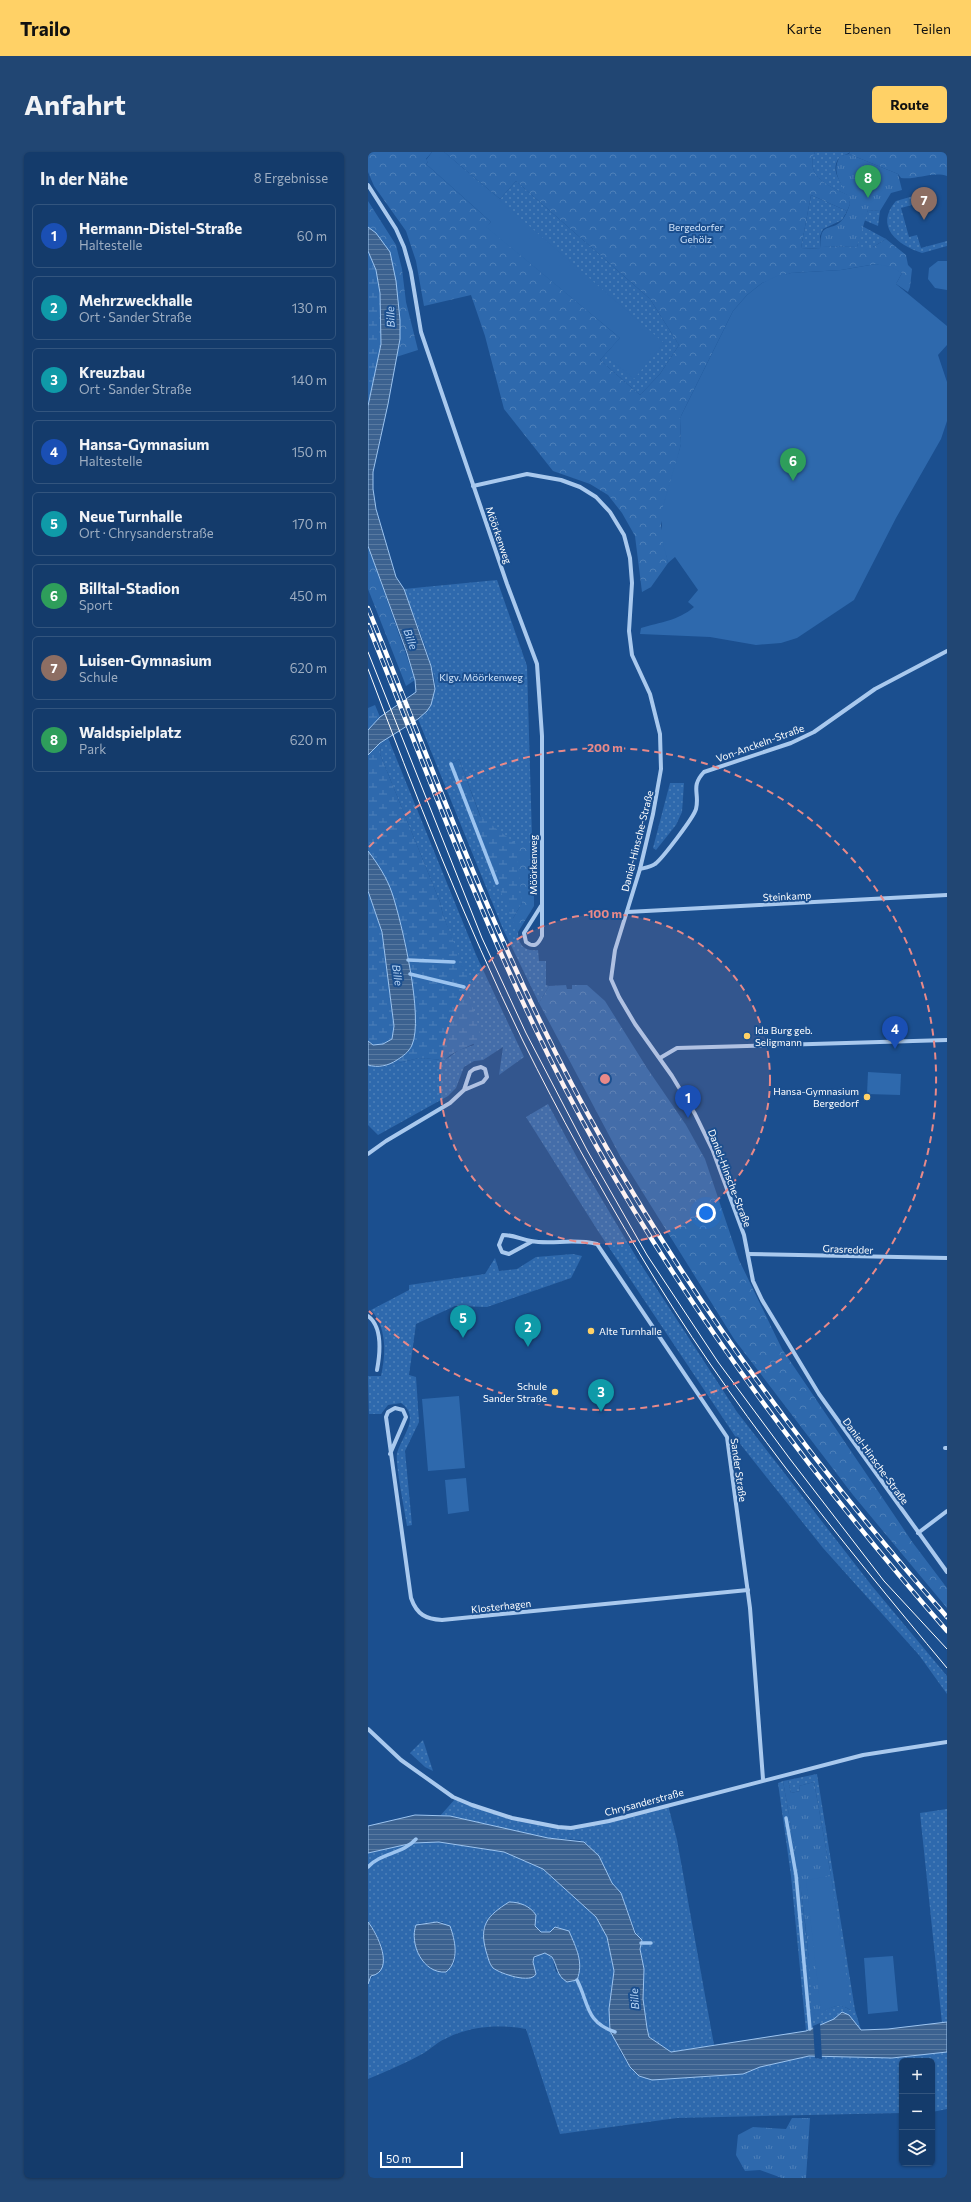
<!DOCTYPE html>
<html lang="de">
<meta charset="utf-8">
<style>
:root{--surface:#143b6b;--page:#214673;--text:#f1f3f6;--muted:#9dadc1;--line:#33557e;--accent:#ffd166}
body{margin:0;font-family:Commissioner,sans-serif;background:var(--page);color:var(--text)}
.controls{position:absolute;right:12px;bottom:12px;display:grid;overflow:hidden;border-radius:6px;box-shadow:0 1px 3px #0004}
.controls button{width:36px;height:36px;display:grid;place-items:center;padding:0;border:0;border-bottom:1px solid var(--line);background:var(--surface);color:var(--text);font:20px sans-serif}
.scale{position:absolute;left:12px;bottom:10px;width:83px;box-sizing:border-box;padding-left:4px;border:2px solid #fff;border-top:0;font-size:11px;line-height:14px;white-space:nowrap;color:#fff;-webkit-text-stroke:3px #1b4f8f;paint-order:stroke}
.you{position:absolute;left:338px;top:1061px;width:14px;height:14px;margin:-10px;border:3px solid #fff;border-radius:50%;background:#1a73e8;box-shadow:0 0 0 6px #1a73e833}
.badge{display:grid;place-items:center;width:26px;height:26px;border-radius:50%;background:var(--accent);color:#fff;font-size:13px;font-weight:700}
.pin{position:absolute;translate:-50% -33px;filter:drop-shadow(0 1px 2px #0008)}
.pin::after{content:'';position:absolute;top:21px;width:14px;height:12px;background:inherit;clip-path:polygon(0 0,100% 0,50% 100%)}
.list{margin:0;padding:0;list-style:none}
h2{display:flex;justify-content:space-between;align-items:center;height:52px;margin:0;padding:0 16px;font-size:17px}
h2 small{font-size:13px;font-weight:400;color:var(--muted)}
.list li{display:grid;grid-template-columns:26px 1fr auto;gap:12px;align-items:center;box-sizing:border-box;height:64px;margin:0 8px 8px;padding:0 8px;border:1px solid var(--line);border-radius:6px}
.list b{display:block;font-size:15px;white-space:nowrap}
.list p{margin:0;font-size:13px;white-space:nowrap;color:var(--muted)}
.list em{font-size:13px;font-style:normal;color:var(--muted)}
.icon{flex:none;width:22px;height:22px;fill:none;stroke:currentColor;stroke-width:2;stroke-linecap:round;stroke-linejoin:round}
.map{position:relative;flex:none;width:579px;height:2026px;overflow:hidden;border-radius:6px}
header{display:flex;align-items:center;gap:24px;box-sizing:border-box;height:56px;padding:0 20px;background:var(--accent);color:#111}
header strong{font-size:19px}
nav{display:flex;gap:22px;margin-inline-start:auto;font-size:14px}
.intro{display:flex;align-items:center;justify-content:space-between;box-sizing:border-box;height:96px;padding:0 24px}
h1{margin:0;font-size:28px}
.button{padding:10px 18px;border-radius:6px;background:var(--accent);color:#111;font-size:14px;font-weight:700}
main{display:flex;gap:24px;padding:0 24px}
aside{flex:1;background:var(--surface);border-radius:6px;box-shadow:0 1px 3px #0004}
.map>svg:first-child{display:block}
.grass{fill:url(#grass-dots);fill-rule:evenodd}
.forest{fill:url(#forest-crowns)}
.wetland{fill:url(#wetland-marsh)}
.park{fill:url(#park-tufts)}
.pitch{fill:#2e69ad}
.water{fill:url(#water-rules);stroke:#9cc4f0}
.pier{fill:#1b4f8f}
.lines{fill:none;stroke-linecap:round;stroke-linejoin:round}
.stream{stroke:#9cc4f0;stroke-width:3.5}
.minor{stroke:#a9c9ee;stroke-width:4}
.tram{stroke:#fff;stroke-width:1}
.rail-casing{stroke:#fff;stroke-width:4.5}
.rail{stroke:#1b4f8f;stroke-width:3;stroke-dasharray:9;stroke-linecap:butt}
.ring{fill:none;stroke:#e88989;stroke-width:2;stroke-dasharray:7 5}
.poi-dot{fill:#ffd166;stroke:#1b4f8f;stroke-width:1.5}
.labels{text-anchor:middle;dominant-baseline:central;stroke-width:4;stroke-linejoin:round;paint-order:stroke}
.park-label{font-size:10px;fill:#cfe3fa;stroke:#1b4f8f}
.street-label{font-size:10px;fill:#fff;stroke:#1b4f8f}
.poi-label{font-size:10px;fill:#fff;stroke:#1b4f8f;text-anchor:start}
.water-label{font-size:11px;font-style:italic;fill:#b5d3f5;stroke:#1b4f8f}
.centre{fill:#e88989;stroke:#1b4f8f;stroke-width:2}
.ring-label{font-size:12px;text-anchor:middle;font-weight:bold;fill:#e88989;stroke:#1b4f8f;stroke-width:4;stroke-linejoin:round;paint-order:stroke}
</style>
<header>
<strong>Trailo</strong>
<nav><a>Karte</a><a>Ebenen</a><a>Teilen</a></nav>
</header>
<div class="intro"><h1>Anfahrt</h1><a class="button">Route</a></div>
<main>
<aside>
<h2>In der Nähe<small>8 Ergebnisse</small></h2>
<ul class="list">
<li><span class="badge" style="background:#1a4fb4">1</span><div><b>Hermann-Distel-Straße</b><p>Haltestelle</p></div><em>60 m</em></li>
<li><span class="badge" style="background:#0f9aa8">2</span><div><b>Mehrzweckhalle</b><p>Ort · Sander Straße</p></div><em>130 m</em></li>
<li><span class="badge" style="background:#0f9aa8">3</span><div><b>Kreuzbau</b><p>Ort · Sander Straße</p></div><em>140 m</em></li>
<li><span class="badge" style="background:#1a4fb4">4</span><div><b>Hansa-Gymnasium</b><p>Haltestelle</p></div><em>150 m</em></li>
<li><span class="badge" style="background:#0f9aa8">5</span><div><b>Neue Turnhalle</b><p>Ort · Chrysanderstraße</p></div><em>170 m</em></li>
<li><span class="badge" style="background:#2e9e5b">6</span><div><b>Billtal-Stadion</b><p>Sport</p></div><em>450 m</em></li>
<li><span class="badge" style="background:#8d6e63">7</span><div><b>Luisen-Gymnasium</b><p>Schule</p></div><em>620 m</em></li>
<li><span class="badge" style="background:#2e9e5b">8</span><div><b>Waldspielplatz</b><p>Park</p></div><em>620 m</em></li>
</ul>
</aside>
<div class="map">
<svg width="579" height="2026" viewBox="0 0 579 2026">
<defs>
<pattern id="grass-dots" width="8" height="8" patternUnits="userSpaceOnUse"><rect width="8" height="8" fill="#2e69ad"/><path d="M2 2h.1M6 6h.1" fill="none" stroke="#4d80b9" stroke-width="1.8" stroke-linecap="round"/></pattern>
<pattern id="forest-crowns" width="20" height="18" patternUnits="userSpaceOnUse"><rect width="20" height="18" fill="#2e69ad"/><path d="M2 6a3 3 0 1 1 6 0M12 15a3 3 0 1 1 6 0" fill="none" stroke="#4d80b9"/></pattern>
<pattern id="wetland-marsh" width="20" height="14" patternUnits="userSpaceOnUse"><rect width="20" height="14" fill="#2e69ad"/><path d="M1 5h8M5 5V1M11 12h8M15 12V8" fill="none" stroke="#4d80b9"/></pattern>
<pattern id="park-tufts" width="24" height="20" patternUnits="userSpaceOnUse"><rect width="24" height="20" fill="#2e69ad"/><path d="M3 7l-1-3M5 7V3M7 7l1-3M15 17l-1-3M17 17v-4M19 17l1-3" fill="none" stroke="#4d80b9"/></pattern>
<pattern id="water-rules" width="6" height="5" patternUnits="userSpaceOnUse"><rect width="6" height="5" fill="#3c6290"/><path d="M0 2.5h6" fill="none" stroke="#597aa1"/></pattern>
</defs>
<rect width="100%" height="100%" fill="#1b4f8f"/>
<g class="grass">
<polygon points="64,0 76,0 132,47 148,29 282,147 311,193 292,222 272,243 232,208 252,186"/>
<path d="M 447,0 L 482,0 C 479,3 474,3 471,6 C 461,20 475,31 480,43 C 464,36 435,24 447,0 Z"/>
<path d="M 563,39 L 565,47 L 533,56 L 541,85 L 549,83 L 553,96 L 579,89 L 579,94 L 554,101 C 529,93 506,74 528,49 Z"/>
<polygon points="443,43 479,59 474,68 455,77 452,84 453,97 433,96"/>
<polygon points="500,58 512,59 510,74 496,68"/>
<polygon points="494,74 518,87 505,95 489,95"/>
<path d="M 129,428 L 159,514 L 166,754 L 143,746 L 91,607 L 83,612 L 150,780 C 150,793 157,800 170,798 L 171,809 L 178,809 L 178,833 L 181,834 L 171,851 L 135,777 L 50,567 C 58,560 64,550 67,538 C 71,522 42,456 36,437 Z"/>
<polygon points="20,586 109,805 156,905 131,923 135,895 115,908 106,909 96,915 88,936 80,944 10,983 0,973 0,913 14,915 51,906 77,908 91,898 106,893 80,839 88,798 75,763 72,750 12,602 13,594"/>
<polygon points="302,631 316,631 314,660 308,673 288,698 285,696"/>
<polygon points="180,952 211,1009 270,1108 369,1260 504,1434 579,1524 579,1542 551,1503 455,1396 373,1293 230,1079 158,965"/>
<path d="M 205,1102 L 214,1104 L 203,1126 L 119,1155 L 87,1154 L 48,1172 L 41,1223 L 48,1225 L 51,1270 L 37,1299 L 44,1373 L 39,1374 C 37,1360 27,1312 29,1301 C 34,1284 53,1265 33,1251 L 20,1253 L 13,1262 L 1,1262 L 0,1224 L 13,1224 C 18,1201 19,1176 3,1158 L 41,1138 L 41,1133 L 117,1122 L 127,1106 L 131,1119 L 149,1117 L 168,1105 Z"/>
<polygon points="55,1588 65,1619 57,1615 42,1601"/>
<path d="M 449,1622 L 487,1858 L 493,1878 L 481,1863 L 438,1879 L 423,1724 L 410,1631 L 415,1629 L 431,1718 L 444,1834 L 453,1860 C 465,1855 471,1850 482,1858 L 463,1724 L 446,1630 L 431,1634 L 432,1639 L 423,1641 L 420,1628 Z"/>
<polygon points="88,1646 135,1664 203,1676 241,1669 300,1653 309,1688 346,1893 303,1900 281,1885 275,1848 276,1817 270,1786 253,1741 244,1731 231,1704 212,1688 180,1686 82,1664 71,1665"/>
<polygon points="579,1657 579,1870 574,1871 552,1661"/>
<path d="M 71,1690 L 136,1700 L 175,1717 L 228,1765 L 239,1785 L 246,1819 L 241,1857 L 252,1900 L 262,1915 L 271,1924 L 284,1928 L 375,1922 L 392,1915 L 441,1904 L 524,1906 L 579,1900 L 579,1957 L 564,1960 L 564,1909 L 534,1909 L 534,1961 L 309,1966 L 192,1982 L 158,1877 C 131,1872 101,1874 77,1887 C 69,1890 63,1897 56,1901 C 38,1911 19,1919 0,1927 L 0,1832 C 3,1824 10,1821 13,1815 C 20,1800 9,1781 0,1770 L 0,1701 L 45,1691 ZM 141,1750 L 159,1754 C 163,1762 165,1774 173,1780 L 182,1780 L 185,1777 L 201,1779 C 208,1795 216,1810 209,1827 L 188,1820 L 184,1805 L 177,1801 L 170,1802 L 165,1809 L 168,1822 L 157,1827 L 144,1823 L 117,1793 L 115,1777 L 125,1763 ZM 69,1770 L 75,1770 C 86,1782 90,1796 86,1812 L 48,1784 L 47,1776 L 52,1771 Z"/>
</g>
<g class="forest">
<path d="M 0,0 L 64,0 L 58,7 L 60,10 L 58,12 L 123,70 L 119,75 L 252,186 L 232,208 L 272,243 L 292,222 L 311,193 L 282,147 L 148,29 L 132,47 L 76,0 L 447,0 C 435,24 464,36 480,43 L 482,52 L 479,59 L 443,43 L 433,96 L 452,97 L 453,94 L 505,95 L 518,87 L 538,103 L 540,113 L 544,117 L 542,135 L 540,140 L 528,132 L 534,121 L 508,112 L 473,118 L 423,121 L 394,131 L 379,143 L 365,159 L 312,266 L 313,292 L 293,373 L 300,411 L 283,435 L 274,440 L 267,384 L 254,361 L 240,343 L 222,332 L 185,319 L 136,257 L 117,184 L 103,143 L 56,154 L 48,109 L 38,79 L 6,34 L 0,20 Z"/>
<path d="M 482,0 L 579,0 L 579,24 C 565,19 549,28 533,26 L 530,22 L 481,2 Z"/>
<polygon points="0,49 28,93 34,117 38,150 50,198 28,205 32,187 32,168 8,81 0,75"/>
<polygon points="0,394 47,528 38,534 0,437"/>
<polygon points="148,692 164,693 166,754 150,780 144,768 154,751"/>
<polygon points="198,833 199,837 204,837 204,833 219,833 237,849 279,916 318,973 337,1007 371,1108 414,1197 545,1391 579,1436 579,1456 485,1343 366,1187 252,1004 171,851 181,834"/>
</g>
<g class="wetland">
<path d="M 0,99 C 13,109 14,174 13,191 C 13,208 7,239 0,254 Z"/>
<polygon points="7,553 12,565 0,578 0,556"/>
<path d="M 20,586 L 13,594 L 12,602 L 72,750 L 75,763 L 99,824 C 98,844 110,865 113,887 C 102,896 87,897 77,908 L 51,906 L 14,915 L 26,910 L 44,893 C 53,840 33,741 0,699 L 0,603 L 12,591 Z"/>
<polygon points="91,607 112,664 148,692 154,751 144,768 83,612"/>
<polygon points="0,739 14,780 26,874 24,887 15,892 5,893 0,889"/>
</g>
<g class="park">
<path d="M 481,2 L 530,22 L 534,38 L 523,41 L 512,59 L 500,58 L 489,95 L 453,94 C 451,68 465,81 475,67 C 478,63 480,57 482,52 C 478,33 461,24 472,4 Z"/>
<path d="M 420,1628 L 423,1641 L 432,1639 L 431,1634 L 446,1630 L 463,1724 L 483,1858 C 464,1846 461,1863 444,1864 C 442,1784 429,1707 415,1629 Z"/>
<polygon points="424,1966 442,1966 438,2026 414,2026 392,2018 377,2019 368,2003 370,1983 385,1975 418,1977"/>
</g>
<g class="pitch">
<polygon points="64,0 76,0 296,191 266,227 237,203 252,186 118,75 123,70 58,12 60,10 58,8"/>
<polygon points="570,109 579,109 579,138 567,136 560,127 561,116"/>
<path d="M 508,112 L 524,115 L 534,121 L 528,132 L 579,174 L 579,193 L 570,203 L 579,230 L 579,269 L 573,287 L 528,366 L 486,448 L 429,486 L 413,491 L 388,493 L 342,485 L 272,482 L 273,476 C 292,470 310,469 326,455 L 320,450 L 330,438 L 307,405 L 300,411 L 294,387 L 294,358 L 313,292 L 312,266 L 365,159 L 379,143 L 394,131 L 409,124 L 423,121 L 473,118 Z"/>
<polygon points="500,920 533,922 532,943 499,942"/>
<polygon points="91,1244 97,1316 60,1319 54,1247"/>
<polygon points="98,1326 101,1359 80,1362 77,1328"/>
<path d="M 463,1724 L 483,1858 C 471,1850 465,1854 453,1860 L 438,1728 Z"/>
<polygon points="525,1804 530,1859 500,1862 496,1806"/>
</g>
<g class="water">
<polygon points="0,75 8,81 22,100 28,129 32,168 32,187 20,252 5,320 5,337 8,357 28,425 36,437 63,514 67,537 63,553 59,559 50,567 12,591 0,603 0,578 12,565 48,540 47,528 39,501 0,394 0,254 13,192 12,141 8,118 0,99"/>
<path d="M 0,699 C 10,712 19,726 24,741 C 34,771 56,866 44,893 C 41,900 35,904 29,908 C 20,914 10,916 0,913 L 0,889 L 5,893 L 15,892 L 24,887 L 26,874 L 14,780 L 0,739 Z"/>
<polygon points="47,1663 82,1664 180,1686 216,1690 231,1704 244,1731 253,1741 267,1781 274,1788 272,1797 276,1817 275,1847 279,1876 281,1885 303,1900 438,1879 466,1867 474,1860 481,1863 493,1878 520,1877 579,1870 579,1900 524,1906 441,1904 392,1915 375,1922 284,1928 271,1924 262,1915 242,1879 241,1857 246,1819 239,1785 228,1765 175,1717 136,1700 71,1690 45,1691 0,1701 0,1674"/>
<path d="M 141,1750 C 152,1750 162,1754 168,1763 L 167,1774 L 173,1780 L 182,1780 L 187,1775 L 201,1779 C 208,1796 216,1810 209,1828 L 199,1830 C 188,1823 190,1815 184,1805 L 177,1801 L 166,1805 L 165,1810 L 168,1822 C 163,1832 133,1822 125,1816 C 121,1812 120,1805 118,1799 C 111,1773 119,1764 141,1750 Z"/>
<path d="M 0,1770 C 9,1781 28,1819 3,1824 L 0,1832 Z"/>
<path d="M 69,1770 L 82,1774 C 87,1788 92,1809 78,1820 C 55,1822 41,1792 48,1773 Z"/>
</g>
<polygon class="pier" points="452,1871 454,1907 447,1906 445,1874"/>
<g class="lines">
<g class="stream">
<polyline points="83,612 129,731"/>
<polyline points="40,808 86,810"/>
<polyline points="42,822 96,835"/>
<polyline points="418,1666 428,1723 442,1877"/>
<path d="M 0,1715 C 12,1701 35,1702 48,1687"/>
<polyline points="273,1791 283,1791"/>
<path d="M 209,1828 C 221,1851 217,1870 247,1880"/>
</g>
<g class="minor">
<path d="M 0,33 L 28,77 L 36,95 L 43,120 L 53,180 L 139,432 L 169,512 L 174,584 L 174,784 C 170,793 166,796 158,790 L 156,781 L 173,754"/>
<polyline points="105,334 159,322 193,328 212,335 228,345 242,360 256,383 262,406 264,431 261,479 264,503 282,542 292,582 293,617 285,662 272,717 247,798 243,827 251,845 267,872 304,924 327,962 345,999 376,1083 385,1129 394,1148 451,1242 579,1420"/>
<path d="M 272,717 C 276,716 283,715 287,712 C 294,707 326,665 328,657 C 332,641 322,635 336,620 L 423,591 L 446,580 L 507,537 L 579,499"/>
<polyline points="259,760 579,743"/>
<polyline points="292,906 309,896 579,888"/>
<polyline points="0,1002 18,989 82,951 96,938 102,920 106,917 113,915 117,917 119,925 115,930 96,938"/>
<path d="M 163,1090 L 141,1102 L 134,1100 L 131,1093 L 135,1083 C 146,1083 152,1087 163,1089 C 184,1093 205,1086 229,1092 L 359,1285 L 382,1456 L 395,1627"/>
<polyline points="380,1102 579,1106"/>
<path d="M 0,1164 C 15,1175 12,1202 9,1218"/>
<polyline points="577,1296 579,1296"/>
<path d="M 22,1302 L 38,1265 L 35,1258 L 27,1256 L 20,1260 L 18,1265 L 43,1446 C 49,1463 58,1467 74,1468 L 380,1438"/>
<polyline points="550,1381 579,1359"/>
<polyline points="0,1577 33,1608 85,1645 104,1653 144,1666 190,1675 203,1676 241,1669 495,1603 579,1590"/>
</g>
<g class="tram">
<polyline points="0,500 114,786 158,881 219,998 279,1103 350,1210 422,1307 516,1429 579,1497"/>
<path d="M 0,517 C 47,642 96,768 155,889 C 191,962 231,1034 273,1104 C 360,1251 470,1385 579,1516"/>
</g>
<defs>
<g id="rail">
<path d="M 0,456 C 56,594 107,735 172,869 C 277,1087 420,1284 579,1465"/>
<path d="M 0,473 C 54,607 104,744 166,874 C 270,1093 420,1297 579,1479"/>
</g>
</defs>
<use href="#rail" class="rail-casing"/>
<use href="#rail" class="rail"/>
</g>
<circle cx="237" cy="927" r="165" fill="#e88989" fill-opacity=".12"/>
<g class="ring">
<circle cx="237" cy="927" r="165"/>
<path d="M1 695A331 331 0 1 1 1 1159"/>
</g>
<g class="poi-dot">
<circle cx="379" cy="884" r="4"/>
<circle cx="499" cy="945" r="4"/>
<circle cx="223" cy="1179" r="4"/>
<circle cx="187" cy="1240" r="4"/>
</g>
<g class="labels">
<g class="park-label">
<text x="328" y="75">Bergedorfer<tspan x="328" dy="12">Gehölz</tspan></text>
<text x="113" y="525">Klgv. Möörkenweg</text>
</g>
<g class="street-label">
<text transform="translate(131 383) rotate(71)">Möörkenweg</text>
<text transform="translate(392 591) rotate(-20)">Von-Anckeln-Straße</text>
<text transform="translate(269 689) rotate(-76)">Daniel-Hinsche-Straße</text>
<text transform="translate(165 713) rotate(-90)">Möörkenweg</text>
<text transform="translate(419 744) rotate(-3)">Steinkamp</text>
<text transform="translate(362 1026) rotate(69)">Daniel-Hinsche-Straße</text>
<text transform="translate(480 1097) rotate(2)">Grasredder</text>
<text transform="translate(508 1309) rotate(54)">Daniel-Hinsche-Straße</text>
<text transform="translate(371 1318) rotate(82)">Sander Straße</text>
<text transform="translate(133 1454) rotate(-6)">Klosterhagen</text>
<text transform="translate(276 1650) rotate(-15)">Chrysanderstraße</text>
</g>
<g class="poi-label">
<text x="387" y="878">Ida Burg geb.<tspan x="387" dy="12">Seligmann</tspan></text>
<text x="491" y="939" text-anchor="end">Hansa-Gymnasium<tspan x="491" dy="12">Bergedorf</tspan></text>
<text x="231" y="1179">Alte Turnhalle</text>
<text x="179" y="1234" text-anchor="end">Schule<tspan x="179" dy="12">Sander Straße</tspan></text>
</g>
<g class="water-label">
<text transform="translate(22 165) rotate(-92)">Bille</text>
<text transform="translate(43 487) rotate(70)">Bille</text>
<text transform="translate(30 823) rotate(82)">Bille</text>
<text transform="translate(266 1847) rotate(-94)">Bille</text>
</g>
</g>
<circle cx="237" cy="927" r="6" class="centre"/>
<g class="ring-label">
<text x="237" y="600">200 m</text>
<text x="237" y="766">100 m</text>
</g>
</svg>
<div class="controls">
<button>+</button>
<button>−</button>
<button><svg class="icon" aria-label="layers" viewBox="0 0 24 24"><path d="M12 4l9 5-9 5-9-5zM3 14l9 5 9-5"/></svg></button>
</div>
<div class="scale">50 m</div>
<div class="you"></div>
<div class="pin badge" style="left:320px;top:966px;background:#1a4fb4">1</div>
<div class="pin badge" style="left:160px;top:1195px;background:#0f9aa8">2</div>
<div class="pin badge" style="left:233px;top:1260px;background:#0f9aa8">3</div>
<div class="pin badge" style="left:527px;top:897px;background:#1a4fb4">4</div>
<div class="pin badge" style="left:95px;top:1186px;background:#0f9aa8">5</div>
<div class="pin badge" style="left:425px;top:329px;background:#2e9e5b">6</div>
<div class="pin badge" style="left:556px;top:68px;background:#8d6e63">7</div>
<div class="pin badge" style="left:500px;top:46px;background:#2e9e5b">8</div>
</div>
</main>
